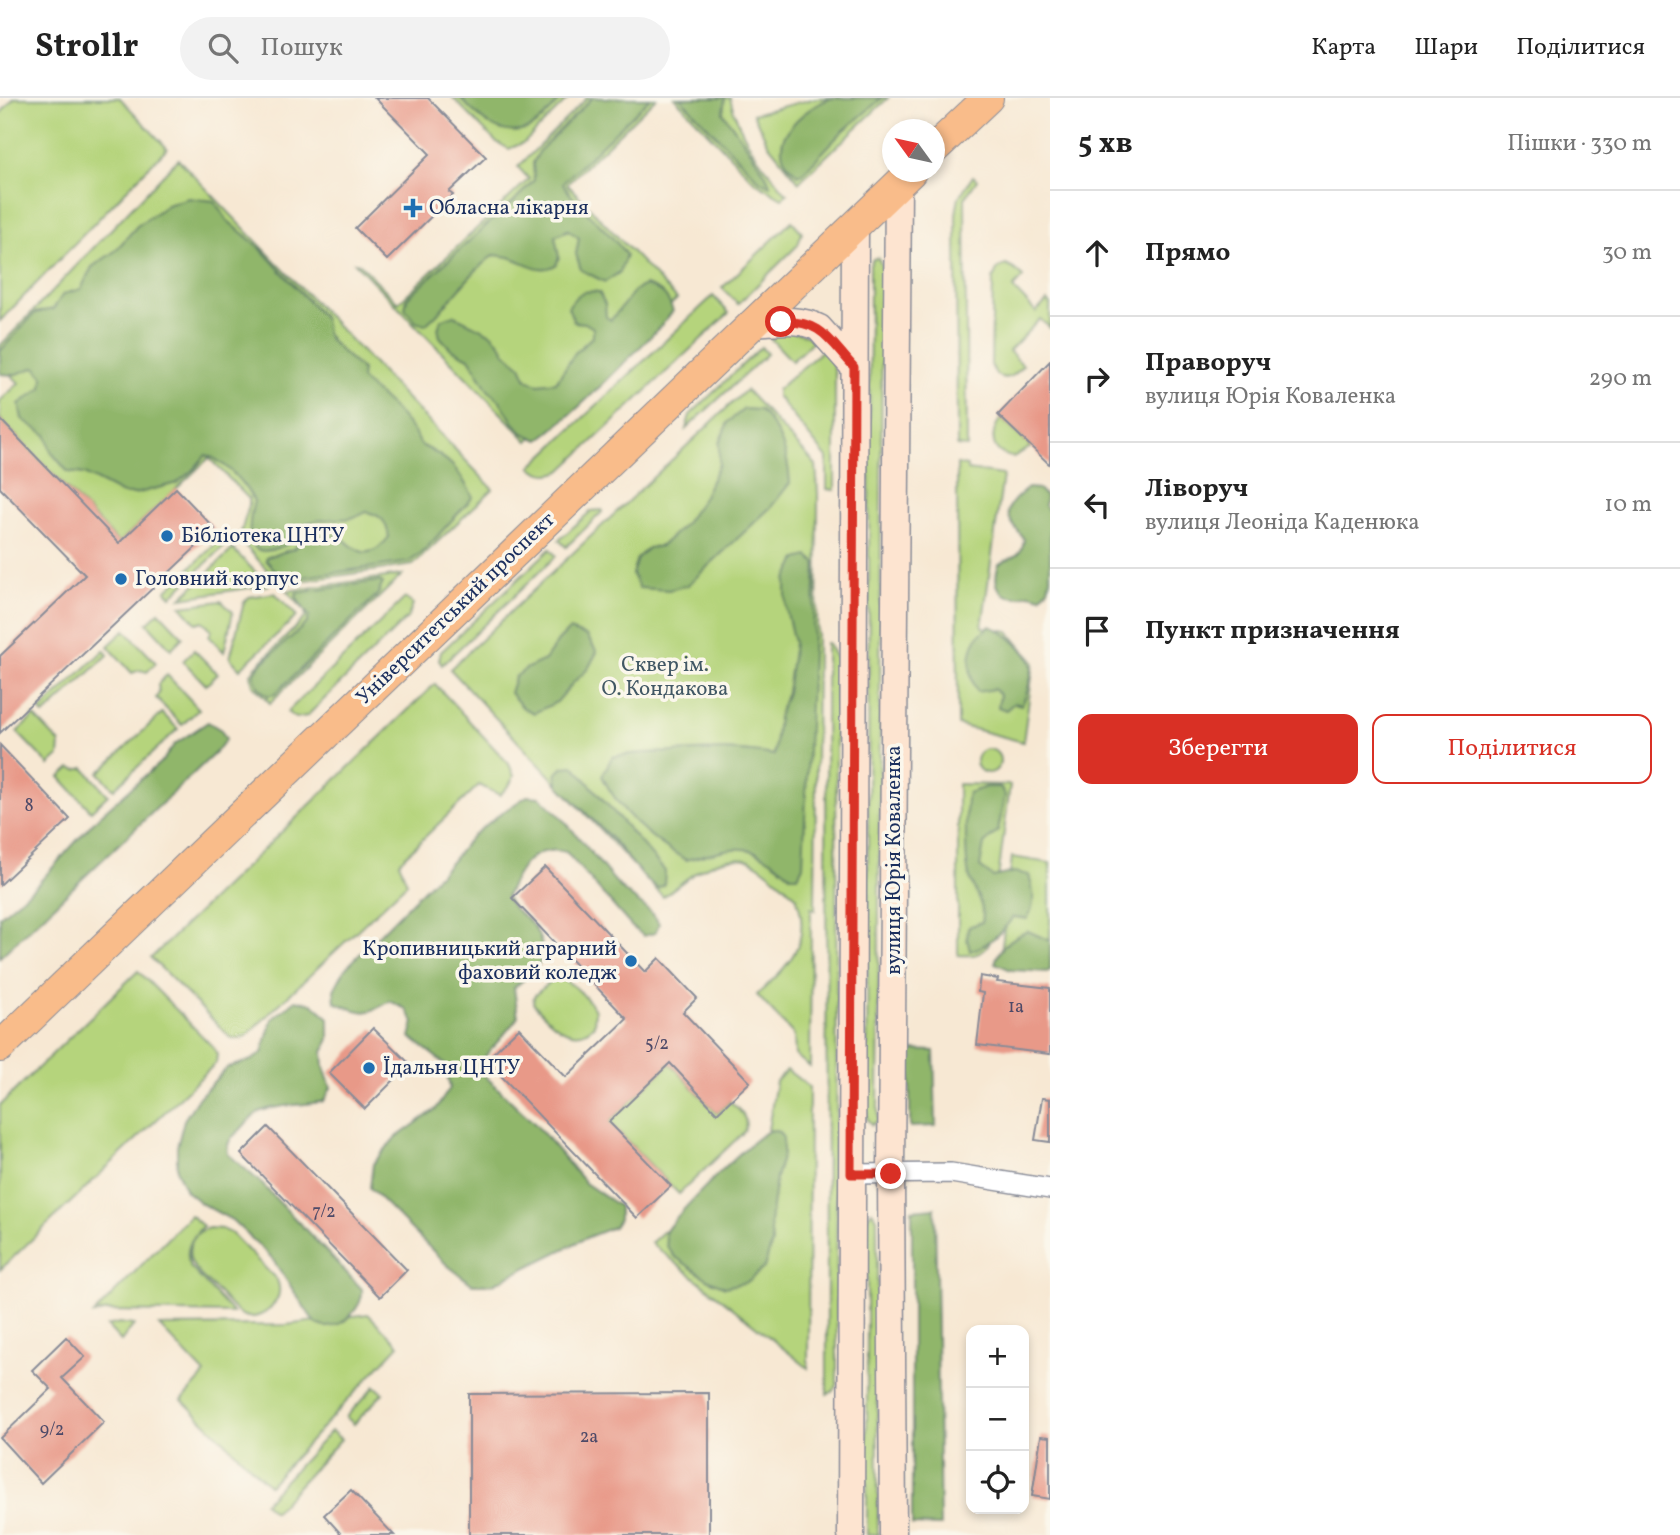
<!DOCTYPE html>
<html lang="uk">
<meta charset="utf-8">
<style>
:root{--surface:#fff;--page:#f2f2f2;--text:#222;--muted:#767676;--line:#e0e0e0;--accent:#d93025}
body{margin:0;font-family:Vollkorn,serif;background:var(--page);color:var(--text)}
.controls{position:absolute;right:21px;bottom:21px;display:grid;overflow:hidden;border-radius:14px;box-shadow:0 4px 10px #0003}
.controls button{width:63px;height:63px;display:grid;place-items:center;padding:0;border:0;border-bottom:2px solid var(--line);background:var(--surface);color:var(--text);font:35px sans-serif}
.compass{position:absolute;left:882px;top:21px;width:63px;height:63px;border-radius:50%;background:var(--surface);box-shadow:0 4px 10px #0003;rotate:303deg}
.stop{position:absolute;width:21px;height:21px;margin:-16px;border:5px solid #d93025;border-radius:50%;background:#fff}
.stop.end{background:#d93025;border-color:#fff;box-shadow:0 2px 7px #0008}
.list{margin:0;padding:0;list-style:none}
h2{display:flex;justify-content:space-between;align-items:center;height:91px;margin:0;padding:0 28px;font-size:30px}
h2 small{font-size:23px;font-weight:400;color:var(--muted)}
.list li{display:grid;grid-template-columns:46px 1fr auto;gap:21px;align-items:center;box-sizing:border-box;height:126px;padding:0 28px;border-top:2px solid var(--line)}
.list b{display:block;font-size:26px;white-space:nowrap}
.list p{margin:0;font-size:23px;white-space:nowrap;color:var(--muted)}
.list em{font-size:23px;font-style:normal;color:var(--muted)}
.actions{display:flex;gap:14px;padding:21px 28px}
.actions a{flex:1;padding:16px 0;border:2px solid var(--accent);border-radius:14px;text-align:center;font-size:24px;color:var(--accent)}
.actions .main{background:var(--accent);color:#fff}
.icon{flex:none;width:38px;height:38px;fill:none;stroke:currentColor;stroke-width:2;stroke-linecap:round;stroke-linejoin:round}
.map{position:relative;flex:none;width:1050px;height:1437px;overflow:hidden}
header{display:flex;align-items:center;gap:42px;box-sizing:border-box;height:98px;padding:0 35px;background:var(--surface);border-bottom:2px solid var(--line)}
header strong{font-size:33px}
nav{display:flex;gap:38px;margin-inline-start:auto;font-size:24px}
.search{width:490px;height:63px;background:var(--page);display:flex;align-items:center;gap:18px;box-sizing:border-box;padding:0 24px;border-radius:38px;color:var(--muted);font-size:26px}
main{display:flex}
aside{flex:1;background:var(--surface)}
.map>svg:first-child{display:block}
.green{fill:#b5d47b;stroke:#68826c;stroke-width:2}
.forest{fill:#90b66b;stroke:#567264;stroke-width:2}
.building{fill:#e89988}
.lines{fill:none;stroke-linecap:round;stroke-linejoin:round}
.street-casing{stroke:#898c98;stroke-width:22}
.secondary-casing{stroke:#898c98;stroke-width:29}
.primary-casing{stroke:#898c98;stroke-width:32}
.street{stroke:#fff;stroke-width:19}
.secondary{stroke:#fde4d0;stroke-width:26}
.primary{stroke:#f9bc8a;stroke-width:30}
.route{stroke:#d93025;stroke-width:9}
.poi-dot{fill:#1f6fb2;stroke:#fbf7ec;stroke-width:2.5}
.labels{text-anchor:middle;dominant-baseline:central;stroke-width:7;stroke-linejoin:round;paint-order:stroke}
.number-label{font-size:18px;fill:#4e4a68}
.poi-label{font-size:21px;fill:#1b2f5e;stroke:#fbf7ec;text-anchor:start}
.street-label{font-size:21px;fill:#1b2f5e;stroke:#fbf7ec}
.park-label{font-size:21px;fill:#425865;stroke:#fbf7ec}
</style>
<header>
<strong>Strollr</strong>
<div class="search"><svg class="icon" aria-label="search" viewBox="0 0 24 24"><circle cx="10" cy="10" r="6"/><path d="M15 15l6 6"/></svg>Пошук</div>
<nav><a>Карта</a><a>Шари</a><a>Поділитися</a></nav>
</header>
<main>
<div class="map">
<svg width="1050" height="1437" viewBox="0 0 1050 1437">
<rect width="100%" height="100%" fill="#fbf7ec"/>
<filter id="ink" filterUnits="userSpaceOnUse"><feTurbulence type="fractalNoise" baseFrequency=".0143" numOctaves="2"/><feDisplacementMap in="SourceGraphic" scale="14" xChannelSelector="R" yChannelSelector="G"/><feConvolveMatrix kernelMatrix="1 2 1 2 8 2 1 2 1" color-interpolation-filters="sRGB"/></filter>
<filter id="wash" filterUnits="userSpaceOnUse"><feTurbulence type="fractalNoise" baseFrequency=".00686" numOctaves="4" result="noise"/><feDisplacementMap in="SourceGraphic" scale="28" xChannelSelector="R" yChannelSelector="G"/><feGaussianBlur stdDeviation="1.57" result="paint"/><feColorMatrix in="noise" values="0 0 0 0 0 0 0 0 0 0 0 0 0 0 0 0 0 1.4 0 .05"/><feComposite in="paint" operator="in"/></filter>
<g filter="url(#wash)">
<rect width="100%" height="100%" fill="#f7e8d3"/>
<g class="green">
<polygon points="14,0 120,0 167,50 0,223 0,16"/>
<polygon points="453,0 569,0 525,44 509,51 495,43"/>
<polygon points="587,0 656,0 567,86 677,201 528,343 355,165 360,166 398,205 529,81 518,69"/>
<path d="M 675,0 L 730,0 C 739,39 762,66 787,96 L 782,100 L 755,84 Z"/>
<polygon points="816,0 888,0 799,84 769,47 753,16"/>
<polygon points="178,61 493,391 413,467 280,486 239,441 249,407 249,401 209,360 119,445 0,321 0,303 19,285 0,265 0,248"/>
<polygon points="973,78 977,82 965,100 967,349 957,348 956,116 959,99"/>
<polygon points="792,123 802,134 798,147 738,206 722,190"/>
<polygon points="878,160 881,166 882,192 878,1022 872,1027 867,1021 870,167 873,161"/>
<path d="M 1006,167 L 1014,171 L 1023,179 L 1013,190 L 1036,214 L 1047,203 L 1050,206 L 1050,230 L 1040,221 L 1009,253 L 1023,267 C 1015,276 1008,284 996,277 L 991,267 L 993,181 L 998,170 Z"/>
<path d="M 713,198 L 729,215 L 561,373 C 549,378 542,377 531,369 Z"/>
<polygon points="790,232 815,241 792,263 770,240"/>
<polygon points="761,249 767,256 686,331 690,317"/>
<polygon points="825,250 832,262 835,277 835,392 827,391 827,360 777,298 777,292"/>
<path d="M 746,292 L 816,367 L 818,396 L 815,812 L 811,810 L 810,969 L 795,957 L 794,937 L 757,897 C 789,867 813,845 796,798 C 787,790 757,763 747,761 C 715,755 686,781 663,799 L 450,571 Z"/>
<path d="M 1001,320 L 1031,349 L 1013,359 C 990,356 989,336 1001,320 Z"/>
<polygon points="957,366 967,368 968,372 1003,377 982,529 1008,533 1034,564 1023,644 958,627"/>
<polygon points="602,412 602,414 566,449 559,442 591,413"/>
<polygon points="223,439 228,445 171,498 166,493"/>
<polygon points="233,451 268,487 181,500"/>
<polygon points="550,451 556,458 442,567 439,562 441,554"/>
<polygon points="402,477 270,605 253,587 251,576 255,570 306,519 305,513 287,493"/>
<polygon points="275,495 297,518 240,571 230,560 244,504 249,499"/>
<polygon points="405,500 413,506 408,519 307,618 296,620 287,614"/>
<polygon points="221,503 233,514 224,554 209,538 212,532 203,523 196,525 181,508"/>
<polygon points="159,514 183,539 171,551 147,525"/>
<polygon points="125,532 156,565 147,574 140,572 132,575 108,548"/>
<polygon points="826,545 828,545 836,560 837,1287 832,1294 827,1296"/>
<polygon points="104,552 108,557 44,617 40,613"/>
<polygon points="194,552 218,576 206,587 183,563"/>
<polygon points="167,577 199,611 182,627 156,600 159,595 158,586"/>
<polygon points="435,586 509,666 514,678 510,686 500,697 479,687 399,764 407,785 246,938 238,941 231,940 151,860"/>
<polygon points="162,615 178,631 114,691 99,675"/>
<polygon points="34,618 60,645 59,658 49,667 17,634"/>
<circle cx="988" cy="663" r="12"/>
<polygon points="70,670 77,672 84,670 108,697 91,713 60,679"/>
<path d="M 958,686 L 1010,687 L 990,844 C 982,858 973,858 958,857 Z"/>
<polygon points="1012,759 1050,765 1050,872 1000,866"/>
<polygon points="138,873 213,949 217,956 216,965 0,1172 0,1007"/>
<path d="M 555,879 C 572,883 585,897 595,912 L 594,927 C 573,950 547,921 533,905 L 534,898 Z"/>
<path d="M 670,965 L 717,1015 L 730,1003 C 740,1013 750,1020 744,1034 L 679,1096 L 609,1024 Z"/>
<polygon points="787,972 809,989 808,1270 651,1145 767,1038 776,983"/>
<polygon points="872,1113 877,1120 878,1437 867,1437 867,1119"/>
<path d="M 190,1117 L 203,1128 C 190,1141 184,1152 190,1169 L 233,1215 L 108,1213 L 94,1216 Z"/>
<path d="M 209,1130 L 222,1131 L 231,1135 L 277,1182 C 281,1191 280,1199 273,1207 C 267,1215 255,1222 244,1218 C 235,1215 227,1203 220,1196 C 206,1182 181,1166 192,1143 C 196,1135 201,1132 209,1130 Z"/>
<polygon points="368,1216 399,1247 269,1387 182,1302 205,1276 159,1228 286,1227"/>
<polygon points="119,1225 134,1227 121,1243 107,1228"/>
<polygon points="375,1288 383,1295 354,1326 346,1319"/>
<polygon points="331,1333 341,1341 274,1414 264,1405"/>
</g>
<g class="forest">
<path d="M 460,0 L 562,0 C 553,9 541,25 530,30 C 501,43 478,19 460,0 Z"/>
<path d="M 592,0 L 650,0 L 563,85 C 579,113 609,130 626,157 L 620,174 L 605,184 L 581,172 L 576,156 L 579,140 L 568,132 L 555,138 L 559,159 L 556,167 C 540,176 527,165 512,160 C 506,158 500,158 494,157 C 467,176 451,206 425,227 L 416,224 L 405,211 L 407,200 L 502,113 L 514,103 L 534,82 L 533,65 L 540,52 Z"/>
<path d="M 680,0 L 725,0 L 723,15 C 732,28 771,78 770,88 L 760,83 Z"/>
<path d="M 832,0 L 882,0 L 841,35 L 803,75 L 798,77 C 794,73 789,69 786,64 C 769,37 810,7 832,0 Z"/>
<path d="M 188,100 L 214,103 L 227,122 L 261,151 L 322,218 C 327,225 324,227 326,234 C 328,244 354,264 362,272 L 361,281 C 383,302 408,319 421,347 C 452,362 457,370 473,399 L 423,454 L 409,464 L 283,482 L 266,462 L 267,459 L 293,451 L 308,437 L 340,437 C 358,456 370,463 389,439 C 386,423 382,417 366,414 C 348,426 323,418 308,425 C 301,429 296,440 289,445 C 285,448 280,450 274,451 C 242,462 249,422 254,403 C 243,384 226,364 206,357 L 194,371 L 177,385 L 135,396 L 122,396 L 84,376 L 68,374 L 51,354 L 46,337 L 22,321 L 19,306 L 42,290 L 43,279 L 36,269 L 14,277 L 0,276 L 0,254 L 2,251 L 35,215 L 53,211 L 63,196 L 81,191 L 92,169 L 115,153 L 137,128 L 167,107 Z"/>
<path d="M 645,187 C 662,192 667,197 673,213 C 659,232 641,248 624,265 C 597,292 570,319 539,342 L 523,335 L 513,324 L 500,303 L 488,292 L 469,260 L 451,251 L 440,239 L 438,231 L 441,222 L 453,217 L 492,236 L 503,249 L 505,255 L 521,268 L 527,282 L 538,286 L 556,284 L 575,255 L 593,238 L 593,230 L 585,225 L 574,224 L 568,209 C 577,196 582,191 599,194 L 605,206 L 606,219 L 611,222 L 635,192 Z"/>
<path d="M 744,311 L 760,312 C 781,334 788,355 790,385 L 771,409 L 688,487 L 669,492 L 639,490 L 632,476 L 637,460 L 648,450 L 661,448 L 683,428 L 703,400 L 719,366 L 719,345 L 728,324 Z"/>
<path d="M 1028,390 L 1039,391 L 1046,399 L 1045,407 L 1050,415 L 1050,480 L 1048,491 L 1041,499 C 1037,498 1033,496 1029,496 C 1025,496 1021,499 1018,499 C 996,500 993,482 999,466 C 1013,457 1022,460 1024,441 C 1004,416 1001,411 1028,390 Z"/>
<path d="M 808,458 L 816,465 L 803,768 L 798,778 L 791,778 C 749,740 736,749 686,762 C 651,742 620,715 602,678 L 612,659 C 633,654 651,655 672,654 C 711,652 734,650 774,657 L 778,619 L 787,594 L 794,545 L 786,511 L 786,482 L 797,461 Z"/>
<path d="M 379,483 L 383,485 L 378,496 L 275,596 L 268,598 C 259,591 256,587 254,576 L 260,567 L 307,525 L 309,518 L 297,501 L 296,495 Z"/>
<path d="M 989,528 C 1003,531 1030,554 1032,569 C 1032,577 1026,600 1022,607 L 1014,605 L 1006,612 L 998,609 L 1000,597 L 994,591 L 977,594 C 969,579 967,557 976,541 C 979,537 985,532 989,528 Z"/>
<polygon points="569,532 587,538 597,554 588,571 573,585 557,604 534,615 523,610 510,595 515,579 527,570 545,562 558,543"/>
<polygon points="208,624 221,632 226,641 217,653 0,859 0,818 37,787 98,719 163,662 175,646"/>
<polygon points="574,668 665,773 664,787 658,790 646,782 612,741 559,688 556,676 563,669"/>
<path d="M 986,689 L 1000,689 L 1005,697 L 998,733 L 984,746 L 980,769 L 993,779 L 1015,774 L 1029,777 C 1034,793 1036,806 1027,821 L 1013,819 C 1004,833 986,849 970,853 L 967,841 L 968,829 L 982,824 C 986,809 973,792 969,777 C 965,764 965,709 968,695 Z"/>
<path d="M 527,698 L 540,699 C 571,726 593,759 620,789 C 632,802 652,810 659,826 L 655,835 L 644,838 L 632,829 L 566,754 C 532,746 518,771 506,799 C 513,813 520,814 530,824 C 539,834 542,845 544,857 L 535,872 L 514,890 L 518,919 C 506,936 491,949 479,967 L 483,976 L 537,1028 L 585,1085 L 619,1108 L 619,1121 L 614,1129 L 588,1139 L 493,1186 L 472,1186 L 447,1167 L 370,1090 L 373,1066 L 394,1041 L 436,1011 L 450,990 L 445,966 L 410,939 L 414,924 L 406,911 L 390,903 C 366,919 361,915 335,904 L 334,892 L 345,871 L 451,764 L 472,738 L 500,716 Z"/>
<path d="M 1028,833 L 1050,843 L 1050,871 L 1048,874 L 1011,872 L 995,865 C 1000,847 1012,840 1028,833 Z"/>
<path d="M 296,902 L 313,906 L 329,920 L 329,941 L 323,954 L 324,969 L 331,990 L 324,1003 C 304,1008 277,1006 259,1014 C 252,1018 245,1027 239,1033 C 231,1040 226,1044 228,1056 L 260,1084 L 362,1191 C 364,1207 344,1230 326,1229 C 323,1229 319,1227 315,1225 L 271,1159 L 232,1122 L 202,1106 L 186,1093 L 177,1073 L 177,1049 L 184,1022 L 199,999 L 227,970 L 252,962 L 262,955 L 272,921 Z"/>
<polygon points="910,952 934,953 936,1028 910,1029"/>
<path d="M 771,1032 L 779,1034 L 783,1040 L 783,1056 L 776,1080 L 770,1124 L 772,1145 L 764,1170 L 747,1184 L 725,1189 L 709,1182 L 674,1158 L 667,1148 L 665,1135 C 677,1115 752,1039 771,1032 Z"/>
<polygon points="935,1110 940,1428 912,1427 912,1112"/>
</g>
<g id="blocks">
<g class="building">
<polygon points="375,0 428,0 486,59 449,94 453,97 387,162 355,130 430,56"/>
<polygon points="1050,263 1050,367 998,317"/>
<polygon points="0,321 119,445 176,390 215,431 0,635 0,558 85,477 0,390"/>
<polygon points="0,647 70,721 0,787"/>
<polygon points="545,769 645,874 659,860 697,900 683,914 750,984 717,1015 670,965 609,1024 671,1088 637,1120 486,962 519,930 566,979 627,921 512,800"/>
<polygon points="980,878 998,881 997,884 1050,890 1050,956 977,947 983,895 978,894"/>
<polygon points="373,930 410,966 365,1011 329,975"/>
<polygon points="1042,1000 1050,1001 1050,1044 1035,1042"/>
<polygon points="268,1029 407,1172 380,1199 241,1056"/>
<polygon points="66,1239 85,1259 62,1280 104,1324 41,1385 0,1340 51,1291 32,1272"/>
<polygon points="709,1295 709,1437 469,1437 469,1296"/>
<polygon points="1041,1338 1050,1339 1050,1401 1032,1398"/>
<polygon points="351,1392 394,1437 342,1437 324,1417"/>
</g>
</g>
</g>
<g filter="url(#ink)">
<use href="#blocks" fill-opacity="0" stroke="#898c98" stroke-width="2"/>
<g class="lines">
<defs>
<polyline id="street" points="851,1076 951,1075 1050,1091"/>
<g id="secondary">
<path d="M 753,225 C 775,224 799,219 819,230 L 854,269"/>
<polyline points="851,1437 855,128"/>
<polyline points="893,1437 891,1076 898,86"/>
</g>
<g id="primary">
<polyline points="934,51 988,0"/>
<polyline points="0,949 911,74"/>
</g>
</defs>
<use href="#street" class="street-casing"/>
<use href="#secondary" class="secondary-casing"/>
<use href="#primary" class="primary-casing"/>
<use href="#street" class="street"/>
<use href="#secondary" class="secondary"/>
<use href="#primary" class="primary"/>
</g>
</g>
<g class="lines" filter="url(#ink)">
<path class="route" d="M 781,224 C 822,222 829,242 854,269 L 851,1076 L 891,1076"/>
</g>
<g class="poi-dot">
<path d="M409.5 99.5h7v7h7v7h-7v7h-7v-7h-7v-7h7z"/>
<circle cx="167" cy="438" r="7"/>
<circle cx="121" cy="481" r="7"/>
<circle cx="631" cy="863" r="7"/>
<circle cx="369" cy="970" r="7"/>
</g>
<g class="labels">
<g class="number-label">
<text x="29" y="708">8</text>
<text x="1016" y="909">1а</text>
<text x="657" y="946">5/2</text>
<text x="324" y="1114">7/2</text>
<text x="52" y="1332">9/2</text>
<text x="589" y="1339">2а</text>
</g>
<g class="poi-label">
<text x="429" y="110">Обласна лікарня</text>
<text x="181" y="438">Бібліотека ЦНТУ</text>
<text x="135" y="481">Головний корпус</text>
<text x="617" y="851" text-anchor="end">Кропивницький аграрний<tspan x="617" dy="24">фаховий коледж</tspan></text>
<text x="383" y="970">Їдальня ЦНТУ</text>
</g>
<g class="street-label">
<text transform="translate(456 511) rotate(-44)">Університетський проспект</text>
<text transform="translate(894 762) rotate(-90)">вулиця Юрія Коваленка</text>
</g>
<g class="park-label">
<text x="665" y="567">Сквер ім.<tspan x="665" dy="24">О. Кондакова</tspan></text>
</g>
</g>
</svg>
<div class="controls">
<button>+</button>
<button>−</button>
<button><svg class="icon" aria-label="locate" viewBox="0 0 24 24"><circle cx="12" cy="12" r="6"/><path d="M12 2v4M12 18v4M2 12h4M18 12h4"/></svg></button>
</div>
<svg class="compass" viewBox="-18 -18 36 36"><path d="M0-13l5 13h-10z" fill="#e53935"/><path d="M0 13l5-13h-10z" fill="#767676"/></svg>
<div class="stop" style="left:781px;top:224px"></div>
<div class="stop end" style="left:891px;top:1076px"></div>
</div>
<aside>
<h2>5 хв<small>Пішки · 330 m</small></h2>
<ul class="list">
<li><svg class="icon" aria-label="ahead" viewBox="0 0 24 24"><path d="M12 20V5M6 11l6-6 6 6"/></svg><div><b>Прямо</b></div><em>30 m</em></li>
<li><svg class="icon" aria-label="right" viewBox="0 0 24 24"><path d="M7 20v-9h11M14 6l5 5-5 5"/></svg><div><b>Праворуч</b><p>вулиця Юрія Коваленка</p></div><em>290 m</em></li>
<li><svg class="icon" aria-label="left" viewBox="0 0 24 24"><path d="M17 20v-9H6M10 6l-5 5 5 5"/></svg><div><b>Ліворуч</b><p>вулиця Леоніда Каденюка</p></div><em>10 m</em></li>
<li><svg class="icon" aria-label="arrive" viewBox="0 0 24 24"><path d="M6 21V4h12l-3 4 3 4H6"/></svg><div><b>Пункт призначення</b></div></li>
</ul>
<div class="actions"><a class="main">Зберегти</a><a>Поділитися</a></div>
</aside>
</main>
